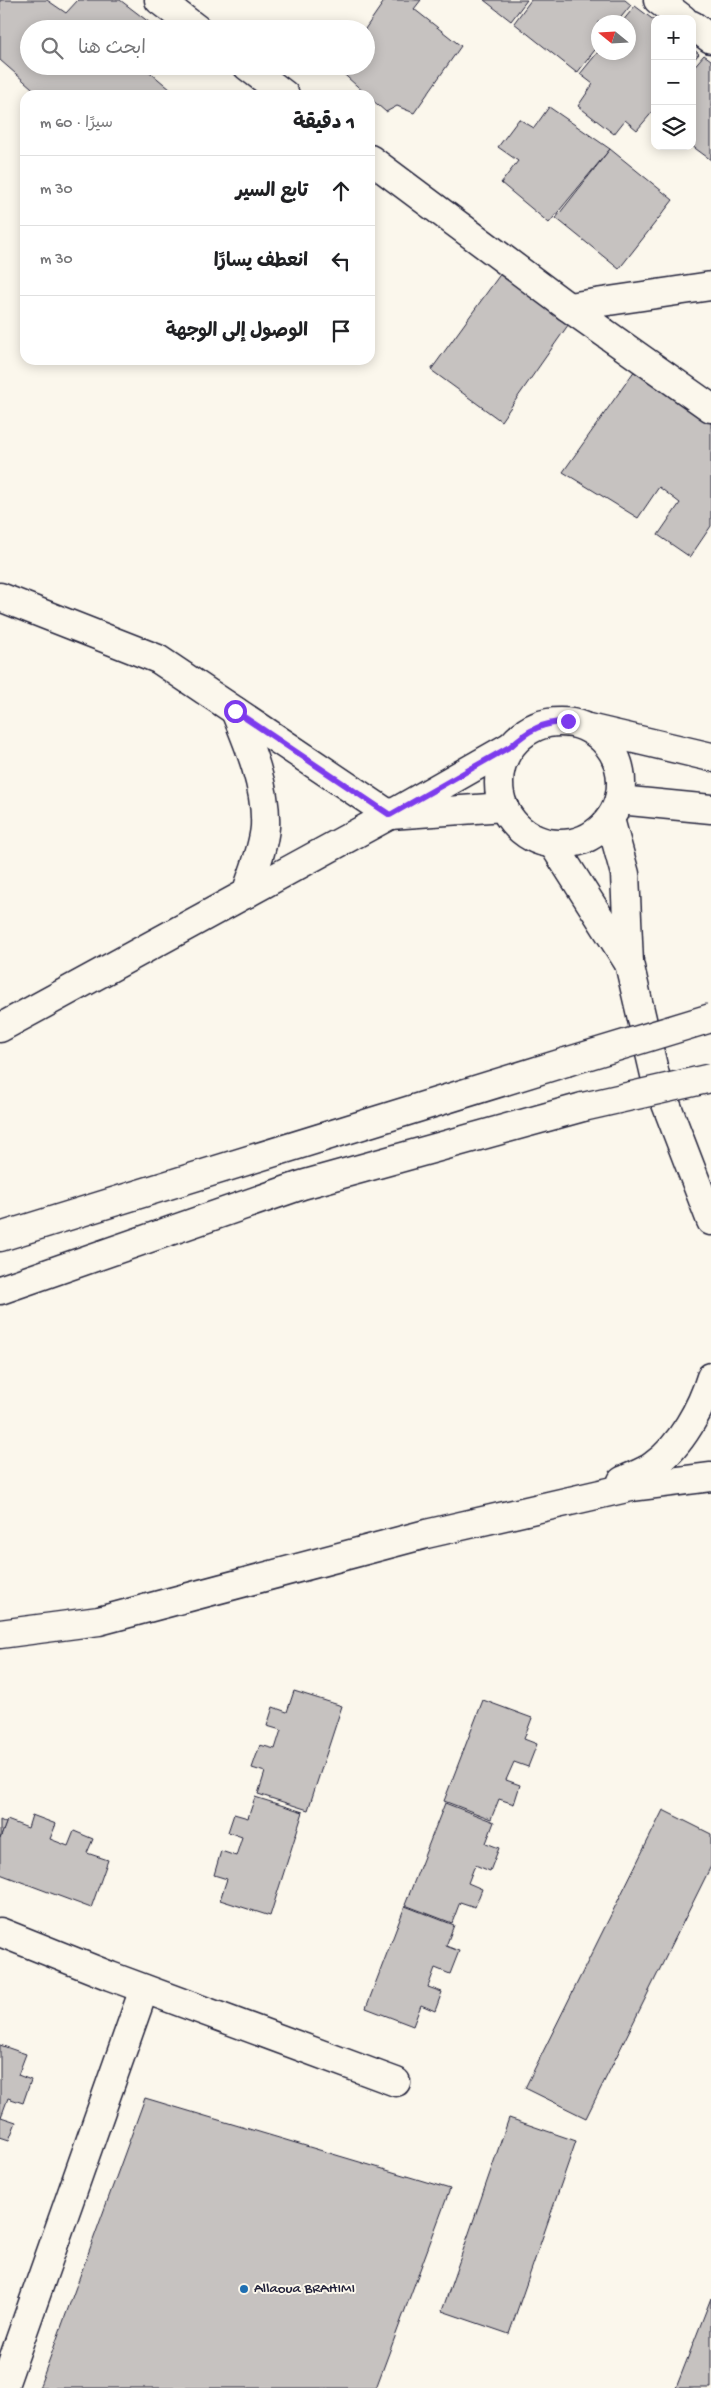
<!DOCTYPE html>
<html lang="ar">
<meta charset="utf-8">
<style>
:root{--surface:#fff;--page:#f6f6f6;--text:#202124;--muted:#757577;--line:#e0e0e0}
body{margin:0;font-family:"Gochi Hand","Playpen Sans Arabic",sans-serif;background:var(--page);color:var(--text);direction:rtl}
.controls{position:absolute;right:15px;top:15px;display:grid;overflow:hidden;border-radius:10px;box-shadow:0 2px 12px #0003}
.controls button{width:45px;height:45px;display:grid;place-items:center;padding:0;border:0;border-bottom:1px solid var(--line);background:var(--surface);color:var(--text);font:25px sans-serif}
.compass{position:absolute;left:591px;top:15px;width:45px;height:45px;border-radius:50%;background:var(--surface);box-shadow:0 2px 12px #0003;rotate:288deg}
.stop{position:absolute;width:15px;height:15px;margin:-11px;border:4px solid #7c3aed;border-radius:50%;background:#fff}
.stop.end{background:#7c3aed;border-color:#fff;box-shadow:0 1px 5px #0008}
.list{margin:0;padding:0;list-style:none}
h2{display:flex;justify-content:space-between;align-items:center;height:65px;margin:0;padding:0 20px;font-size:21px}
h2 small{font-size:16px;font-weight:400;color:var(--muted)}
.list li{display:grid;grid-template-columns:32px 1fr auto;gap:15px;align-items:center;box-sizing:border-box;height:70px;padding:0 20px;border-top:1px solid var(--line)}
.list b{display:block;font-size:19px;white-space:nowrap}
.list em{font-size:16px;font-style:normal;color:var(--muted)}
.icon{flex:none;width:28px;height:28px;fill:none;stroke:currentColor;stroke-width:2;stroke-linecap:round;stroke-linejoin:round}
.map{position:relative;flex:none;width:711px;height:2388px;overflow:hidden;direction:ltr}
.search{position:absolute;background:var(--surface);box-shadow:0 2px 12px #0003;left:20px;top:20px;width:355px;height:55px;display:flex;align-items:center;gap:12px;box-sizing:border-box;padding:0 18px;border-radius:28px;color:var(--muted);font-size:19px}
.panel{position:absolute;background:var(--surface);box-shadow:0 2px 12px #0003;left:20px;top:90px;width:355px;height:275px;border-radius:15px;direction:rtl}
.map>svg:first-child{display:block}
.building{fill:#c6c2c0;stroke:#22223b}
.lines{fill:none;stroke-linecap:round;stroke-linejoin:round}
.minor-casing{stroke:#22223b;stroke-width:31}
.highway-casing{stroke:#22223b;stroke-width:31}
.minor{stroke:#fbf7ec;stroke-width:28}
.highway{stroke:#fbf7ec;stroke-width:28}
.highway-bridge-casing{stroke:#22223b;stroke-width:31;stroke-linecap:butt}
.highway-bridge{stroke:#fbf7ec;stroke-width:28}
.route{stroke:#7c3aed;stroke-width:6}
.poi-dot{fill:#1f6fb2;stroke:#fbf7ec;stroke-width:2}
.labels{text-anchor:middle;dominant-baseline:central;stroke-width:4;stroke-linejoin:round;paint-order:stroke}
.poi-label{font-size:15px;fill:#22223b;stroke:#fbf7ec;text-anchor:start}
</style>
<div class="map">
<svg width="711" height="2388" viewBox="0 0 711 2388">
<rect width="100%" height="100%" fill="#fbf7ec"/>
<filter id="ink" filterUnits="userSpaceOnUse"><feTurbulence type="fractalNoise" baseFrequency=".02" numOctaves="2"/><feDisplacementMap in="SourceGraphic" scale="10" xChannelSelector="R" yChannelSelector="G"/><feConvolveMatrix kernelMatrix="1 2 1 2 8 2 1 2 1" color-interpolation-filters="sRGB"/></filter>
<g filter="url(#ink)">
<g class="building">
<polygon points="0,0 47,0 66,13 78,0 120,0 158,29 29,29 29,66 146,66 145,68 177,95 40,95 0,60"/>
<polygon points="385,0 421,0 414,9 461,46 414,113 397,106 386,112 370,98 370,95 367,95 337,68 366,66 365,29"/>
<polygon points="484,0 527,0 511,21"/>
<polygon points="531,0 625,0 631,5 617,22 598,22 598,46 577,73 514,23"/>
<polygon points="635,6 655,21 655,109 637,130 625,120 614,134 578,106 593,84 580,74 598,52 628,52 628,22 622,22"/>
<polygon points="692,48 699,54 692,62"/>
<polygon points="704,55 711,60 711,160 692,146 692,69"/>
<polygon points="549,107 610,149 549,223 501,183 518,161 498,147 519,119 534,128"/>
<polygon points="610,149 673,200 619,269 556,218"/>
<polygon points="504,269 573,318 501,421 431,370"/>
<polygon points="635,370 711,423 711,526 690,557 658,535 680,503 659,487 638,518 563,472"/>
<polygon points="294,1691 342,1706 308,1810 258,1794 265,1772 252,1768 260,1745 275,1749 281,1730 267,1726 273,1707 287,1712"/>
<polygon points="483,1700 532,1718 524,1739 537,1744 528,1767 514,1762 506,1780 520,1785 514,1804 499,1799 491,1819 444,1801"/>
<polygon points="255,1797 303,1812 270,1916 220,1900 227,1879 214,1875 221,1851 236,1856 242,1837 228,1832 234,1814 248,1818"/>
<polygon points="445,1803 494,1822 486,1843 499,1848 490,1871 475,1865 468,1883 482,1889 475,1907 460,1902 452,1923 405,1905"/>
<polygon points="663,1810 711,1834 711,1866 586,2118 525,2088"/>
<polygon points="32,1815 56,1824 50,1839 68,1846 74,1831 93,1839 87,1853 108,1860 91,1908 0,1874 0,1839 7,1820 28,1828"/>
<polygon points="0,1820 6,1823 0,1839"/>
<polygon points="405,1906 454,1925 446,1946 459,1951 450,1974 435,1968 428,1987 442,1992 435,2011 421,2005 413,2026 366,2008"/>
<polygon points="0,2045 26,2054 18,2075 31,2080 23,2103 8,2098 1,2117 16,2122 9,2140 0,2137"/>
<polygon points="145,2098 450,2189 376,2388 39,2388"/>
<polygon points="509,2118 576,2141 509,2334 442,2311"/>
<polygon points="711,2298 711,2388 676,2388"/>
</g>
<g class="lines">
<defs>
<g id="minor">
<polyline points="159,0 197,29"/>
<polyline points="658,0 683,19"/>
<polyline points="692,25 711,39"/>
<polyline points="247,66 285,95"/>
<polyline points="370,159 568,307"/>
<polyline points="711,286 568,307 711,408"/>
<polyline points="0,597 158,659 390,815"/>
<circle cx="560" cy="783" r="61"/>
<polyline points="588,728 711,757"/>
<polyline points="619,800 711,809"/>
<polyline points="504,807 390,815 511,746"/>
<polyline points="610,819 625,874 629,963 655,1075 711,1221"/>
<polyline points="553,844 628,962"/>
<polyline points="0,1932 110,1976 396,2082"/>
<polyline points="3,2388 144,1989"/>
</g>
<g id="highway">
<path d="M 235,711 C 249,745 267,788 265,827 C 263,850 253,872 246,894"/>
<polyline points="0,1028 390,815"/>
<polyline points="0,1237 566,1062"/>
<polyline points="0,1290 302,1185 583,1107"/>
<path d="M 622,1481 C 632,1476 645,1472 654,1465 C 681,1446 702,1407 711,1377"/>
<polyline points="0,1634 99,1621 426,1534 631,1487 711,1477"/>
</g>
</defs>
<use href="#minor" class="minor-casing"/>
<use href="#highway" class="highway-casing"/>
<use href="#minor" class="minor"/>
<use href="#highway" class="highway"/>
<defs>
<g id="highway-bridge">
<polyline points="566,1062 711,1018"/>
<polyline points="583,1107 711,1078"/>
</g>
</defs>
<use href="#highway-bridge" class="highway-bridge-casing"/>
<use href="#highway-bridge" class="highway-bridge"/>
</g>
</g>
<g class="lines" filter="url(#ink)">
<path class="route" d="M 235,711 L 390,815 L 511,746 C 529,729 543,723 568,721"/>
</g>
<circle class="poi-dot" cx="244" cy="2289" r="5"/>
<g class="labels">
<g class="poi-label">
<text x="254" y="2289">Allaoua BRAHIMI</text>
</g>
</g>
</svg>
<div class="controls">
<button>+</button>
<button>−</button>
<button><svg class="icon" aria-label="layers" viewBox="0 0 24 24"><path d="M12 4l9 5-9 5-9-5zM3 14l9 5 9-5"/></svg></button>
</div>
<svg class="compass" viewBox="-18 -18 36 36"><path d="M0-13l5 13h-10z" fill="#e53935"/><path d="M0 13l5-13h-10z" fill="#757577"/></svg>
<div class="stop" style="left:235px;top:711px"></div>
<div class="stop end" style="left:568px;top:721px"></div>
<div class="search"><svg class="icon" aria-label="search" viewBox="0 0 24 24"><circle cx="10" cy="10" r="6"/><path d="M15 15l6 6"/></svg>ابحث هنا</div>
<section class="panel">
<h2>1 دقيقة<small>سيرًا · 60 m</small></h2>
<ul class="list">
<li><svg class="icon" aria-label="ahead" viewBox="0 0 24 24"><path d="M12 20V5M6 11l6-6 6 6"/></svg><div><b>تابع السير</b></div><em>30 m</em></li>
<li><svg class="icon" aria-label="left" viewBox="0 0 24 24"><path d="M17 20v-9H6M10 6l-5 5 5 5"/></svg><div><b>انعطف يسارًا</b></div><em>30 m</em></li>
<li><svg class="icon" aria-label="arrive" viewBox="0 0 24 24"><path d="M6 21V4h12l-3 4 3 4H6"/></svg><div><b>الوصول إلى الوجهة</b></div></li>
</ul>
</section>
</div>
